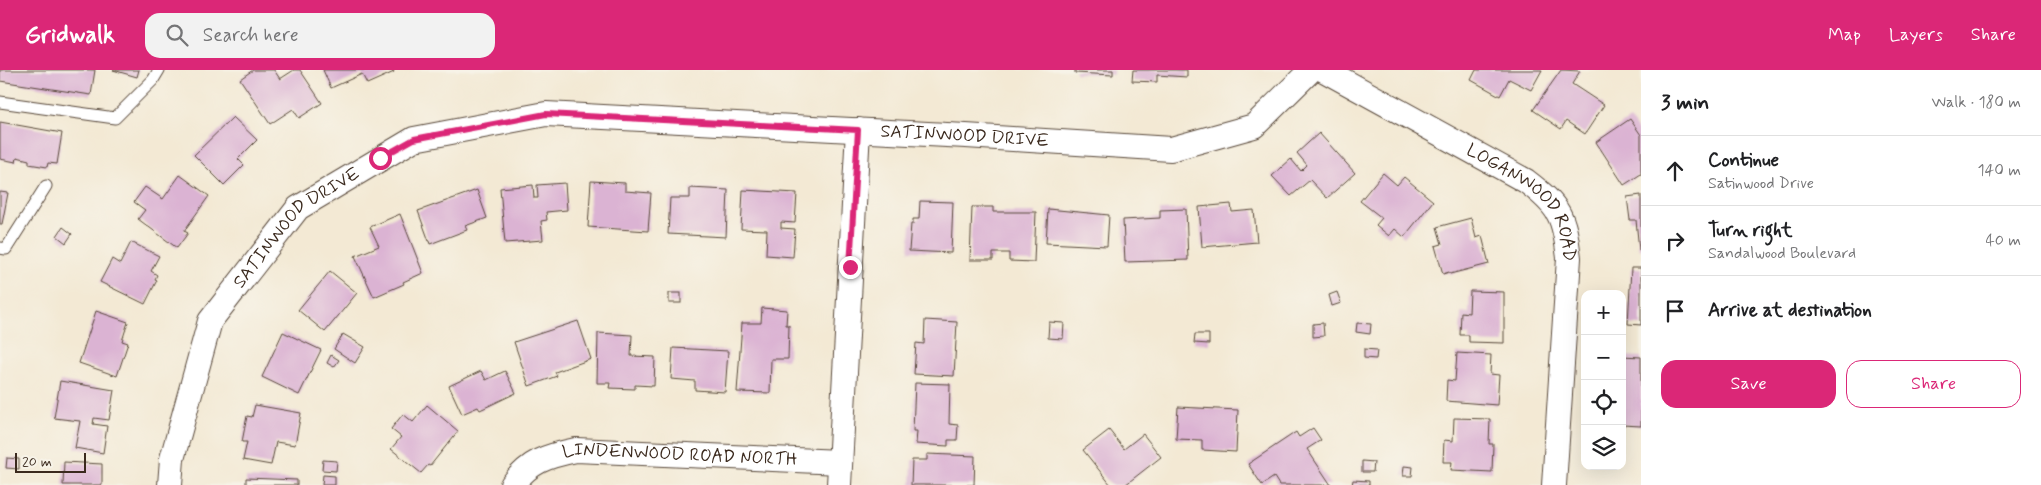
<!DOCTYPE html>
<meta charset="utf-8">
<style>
:root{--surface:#fff;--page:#f2f2f2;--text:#202124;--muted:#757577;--line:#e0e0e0;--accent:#db2777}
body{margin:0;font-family:Mynerve,sans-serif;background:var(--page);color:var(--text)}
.controls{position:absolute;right:15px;bottom:15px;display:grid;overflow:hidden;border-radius:10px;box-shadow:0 5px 20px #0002}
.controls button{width:45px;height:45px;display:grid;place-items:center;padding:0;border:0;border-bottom:1px solid var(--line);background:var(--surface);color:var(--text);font:25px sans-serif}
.scale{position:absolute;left:15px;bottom:12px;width:71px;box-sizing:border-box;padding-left:5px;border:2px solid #3b2a1e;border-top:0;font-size:14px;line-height:18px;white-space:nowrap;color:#3b2a1e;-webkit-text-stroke:4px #f7f3e8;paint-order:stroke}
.stop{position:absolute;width:15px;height:15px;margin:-11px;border:4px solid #db2777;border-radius:50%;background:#fff}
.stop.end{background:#db2777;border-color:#fff;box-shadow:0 1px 5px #0008}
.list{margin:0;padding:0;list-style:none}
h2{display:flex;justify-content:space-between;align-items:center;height:65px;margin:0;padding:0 20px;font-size:21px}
h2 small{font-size:16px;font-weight:400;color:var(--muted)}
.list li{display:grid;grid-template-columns:32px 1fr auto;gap:15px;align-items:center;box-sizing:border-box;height:70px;padding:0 20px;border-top:1px solid var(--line)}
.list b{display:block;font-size:19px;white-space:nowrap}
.list p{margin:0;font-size:16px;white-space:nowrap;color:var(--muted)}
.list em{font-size:16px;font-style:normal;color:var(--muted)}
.actions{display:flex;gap:10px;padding:15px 20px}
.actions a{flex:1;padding:11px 0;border:1px solid var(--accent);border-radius:15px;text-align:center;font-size:18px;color:var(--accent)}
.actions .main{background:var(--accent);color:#fff}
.icon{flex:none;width:28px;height:28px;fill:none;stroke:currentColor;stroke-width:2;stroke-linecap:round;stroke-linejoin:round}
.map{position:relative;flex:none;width:1641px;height:415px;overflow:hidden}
header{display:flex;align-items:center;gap:30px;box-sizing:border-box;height:70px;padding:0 25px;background:var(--accent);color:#fff}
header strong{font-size:24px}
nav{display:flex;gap:28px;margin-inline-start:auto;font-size:18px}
.search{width:350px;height:45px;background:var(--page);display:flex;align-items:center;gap:12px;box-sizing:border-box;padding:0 18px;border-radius:15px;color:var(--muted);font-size:19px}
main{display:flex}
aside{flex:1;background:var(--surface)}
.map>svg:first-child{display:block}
.building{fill:#dbb3d3}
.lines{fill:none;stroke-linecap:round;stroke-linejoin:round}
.lane-casing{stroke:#574739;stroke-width:13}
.street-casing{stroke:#574739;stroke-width:26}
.lane{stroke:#fff;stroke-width:11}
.street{stroke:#fff;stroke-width:24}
.route{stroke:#db2777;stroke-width:6}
.labels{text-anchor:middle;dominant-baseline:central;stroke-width:4.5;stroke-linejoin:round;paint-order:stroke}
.street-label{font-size:18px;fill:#3b2a1e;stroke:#f7f3e8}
</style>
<header>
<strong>Gridwalk</strong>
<div class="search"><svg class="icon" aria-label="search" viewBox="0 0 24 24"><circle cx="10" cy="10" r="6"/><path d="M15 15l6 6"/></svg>Search here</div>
<nav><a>Map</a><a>Layers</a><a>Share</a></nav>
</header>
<main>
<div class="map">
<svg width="1641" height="415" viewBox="0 0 1641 415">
<rect width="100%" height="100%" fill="#f7f3e8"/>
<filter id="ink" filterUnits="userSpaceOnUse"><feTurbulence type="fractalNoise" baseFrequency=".02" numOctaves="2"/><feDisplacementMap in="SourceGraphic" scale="10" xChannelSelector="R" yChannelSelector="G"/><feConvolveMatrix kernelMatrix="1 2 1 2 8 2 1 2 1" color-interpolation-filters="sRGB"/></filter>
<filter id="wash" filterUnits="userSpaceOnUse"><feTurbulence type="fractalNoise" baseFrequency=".0096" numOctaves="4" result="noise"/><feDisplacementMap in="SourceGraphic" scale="20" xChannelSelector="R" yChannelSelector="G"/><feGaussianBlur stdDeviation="1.12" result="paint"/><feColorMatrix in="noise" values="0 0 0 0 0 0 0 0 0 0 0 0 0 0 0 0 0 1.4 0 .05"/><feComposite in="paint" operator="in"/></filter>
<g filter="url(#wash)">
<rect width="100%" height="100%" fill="#f3e9d4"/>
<g id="blocks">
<g class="building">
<polygon points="0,0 95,0 91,25 0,11"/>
<polygon points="113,0 139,0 137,7"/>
<polygon points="253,0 274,0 280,9 294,0 300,0 322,33 299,48 293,39 270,54 240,9"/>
<polygon points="323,0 393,0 394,2 367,14 362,4 331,18"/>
<polygon points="1075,0 1113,0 1113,5 1075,3"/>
<polygon points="1133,0 1187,0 1187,7 1157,5 1157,12 1132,11"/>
<polygon points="1476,0 1542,0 1531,20 1509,9 1500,26 1471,10"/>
<polygon points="1561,0 1580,1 1572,14 1604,35 1585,64 1566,51 1561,59 1533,40"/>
<polygon points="233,47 257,70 238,89 244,95 224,115 194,85"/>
<polygon points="1630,49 1641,65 1641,104 1624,115 1596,72"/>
<polygon points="0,52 62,63 57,94 48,93 47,97 29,94 29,90 17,87 16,92 0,89"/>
<polygon points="1319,63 1355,103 1327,128 1310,110 1291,126 1272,106 1291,89 1301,101 1307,95 1297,83"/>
<polygon points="1383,103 1397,115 1404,107 1433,131 1404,167 1395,159 1389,166 1376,155 1382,148 1360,131"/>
<polygon points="180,105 209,126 184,161 188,163 177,178 138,149 145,140 134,132 145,117 163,129"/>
<polygon points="591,111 625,113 625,121 651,123 648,161 588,157"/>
<polygon points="565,113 567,140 546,142 547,150 541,151 543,170 505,173 500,118 533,115 534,128 538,128 537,115"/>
<polygon points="690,118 728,120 726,167 668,164 670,128 690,128"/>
<polygon points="477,120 487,148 465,156 467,160 430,174 418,141"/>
<polygon points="743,120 797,123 795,153 781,152 781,158 795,159 793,187 766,185 767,160 741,159"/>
<polygon points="0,122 8,123 2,154 0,154"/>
<polygon points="1641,125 1641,180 1639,180 1636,150 1630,150 1627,127"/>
<polygon points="920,131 953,132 951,183 909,181 911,154 913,154 913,149 919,149"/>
<polygon points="1231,134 1232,142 1254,140 1257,172 1202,177 1199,137"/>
<polygon points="972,137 993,137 993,142 1036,142 1034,192 1009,191 1009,183 993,183 993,190 970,190"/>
<polygon points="1048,139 1109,145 1107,176 1046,173"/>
<polygon points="1186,139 1188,190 1125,192 1123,150 1160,148 1160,140"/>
<polygon points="400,144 423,203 403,212 404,214 374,227 355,186 379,176 370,157"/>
<polygon points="1471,148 1476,168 1482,166 1489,194 1450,204 1449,202 1443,204 1435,176 1442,174 1437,157"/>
<polygon points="63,157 72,164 66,173 57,166"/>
<polygon points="131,172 159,186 151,201 157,205 155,209 157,210 145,234 100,212 112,189 120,194"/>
<polygon points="1631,198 1641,198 1641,255 1628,254"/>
<polygon points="330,201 357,223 325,262 298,240"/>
<polygon points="1470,221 1504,222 1504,273 1469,272 1469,265 1460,265 1461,242 1469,243"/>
<polygon points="1337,222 1341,233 1332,236 1329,225"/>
<rect x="669" y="223" width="12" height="10"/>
<polygon points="762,238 787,240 786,255 789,255 788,289 771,289 770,323 737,322 742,253 761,253"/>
<polygon points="96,241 128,252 122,271 128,273 117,306 79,293"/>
<polygon points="925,250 957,252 954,306 914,304 916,273 924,274"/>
<polygon points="578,251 591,289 555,302 557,306 529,316 514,272"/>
<polygon points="1049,252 1064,253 1063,269 1048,268"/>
<polygon points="1323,253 1324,266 1313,267 1313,254"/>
<polygon points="1357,253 1371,254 1370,264 1356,262"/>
<polygon points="283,262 321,280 299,325 262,307"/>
<polygon points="598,263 632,265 631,286 655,287 654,316 635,315 635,319 609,318 610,313 597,313"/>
<polygon points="343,264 365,277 355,293 334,279"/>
<polygon points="1195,264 1209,264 1209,274 1194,273"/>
<polygon points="673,278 728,281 725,322 695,320 695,311 671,309"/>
<polygon points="1364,279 1377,280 1376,289 1364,288"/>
<polygon points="1457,283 1491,285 1490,304 1499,305 1497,335 1446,331 1447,310 1455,311"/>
<polygon points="331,285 339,290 334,297 327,293"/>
<polygon points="1622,286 1641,287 1641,356 1622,355"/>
<polygon points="481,301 486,310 505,301 516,323 480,340 478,337 462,344 449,316"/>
<polygon points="60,311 114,320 109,350 94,348 93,354 107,356 103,383 75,378 80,351 54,348"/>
<polygon points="915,313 950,314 949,354 958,355 957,370 948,370 948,376 916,374 917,361 913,361"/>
<polygon points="255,335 301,343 295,375 276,372 271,395 243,390 247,372 242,372 247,346 252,347"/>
<polygon points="427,335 458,361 430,396 428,395 421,403 391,379 401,367 391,359 403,344 413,352"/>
<polygon points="1178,337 1238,340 1236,382 1202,380 1202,370 1176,369"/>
<polygon points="1454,348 1490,349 1489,374 1493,374 1492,402 1451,400 1452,392 1443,392 1444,370 1453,371"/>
<polygon points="1313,358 1321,370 1307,379 1331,415 1279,415 1274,407 1262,415 1248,394 1296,362 1299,367"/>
<polygon points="1109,360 1124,379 1143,364 1161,387 1125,415 1111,415 1083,380"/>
<polygon points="927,384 975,386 974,415 911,415 912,390 927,390"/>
<polygon points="7,388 19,389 19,399 6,398"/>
<polygon points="323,390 337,391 336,401 322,400"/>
<polygon points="1362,391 1374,392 1373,402 1362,402"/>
<polygon points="64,392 102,394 102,415 63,415"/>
<polygon points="1404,396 1413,397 1412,406 1403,406"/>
<polygon points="323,405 335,406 335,415 322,415"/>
<polygon points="246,408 297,410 297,415 246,415"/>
<polygon points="1353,410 1369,411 1369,415 1352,415"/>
</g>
</g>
</g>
<g filter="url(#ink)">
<use href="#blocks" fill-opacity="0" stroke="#574739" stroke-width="1"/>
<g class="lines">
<defs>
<g id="lane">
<polyline points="0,32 115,48 153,10 159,0"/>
<polyline points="0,178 6,179 46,116"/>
</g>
<g id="street">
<path id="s1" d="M 1324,0 L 1526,111 C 1560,137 1564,146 1569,188 L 1554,415"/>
<path id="s2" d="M 170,415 L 172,389 L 210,251 L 298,138 L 414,69 L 546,44 L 966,66 L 1171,79 L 1254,56 L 1311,0"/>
<path id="s3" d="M 512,415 C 530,391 547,386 576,380 L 840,392"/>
<polyline points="839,415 858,60"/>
</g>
</defs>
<use href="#lane" class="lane-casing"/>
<use href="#street" class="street-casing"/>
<use href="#lane" class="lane"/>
<use href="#street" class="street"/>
</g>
</g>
<g class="lines" filter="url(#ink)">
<polyline class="route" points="380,88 414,69 546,44 858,60 850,197"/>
</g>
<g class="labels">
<g class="street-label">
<text stroke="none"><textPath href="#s2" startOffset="1001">SATINWOOD DRIVE</textPath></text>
<text stroke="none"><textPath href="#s1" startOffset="245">LOGANWOOD ROAD</textPath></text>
<text stroke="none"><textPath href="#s2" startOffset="298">SATINWOOD DRIVE</textPath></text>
<text stroke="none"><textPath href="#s3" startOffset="179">LINDENWOOD ROAD NORTH</textPath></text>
</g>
</g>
</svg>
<div class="controls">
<button>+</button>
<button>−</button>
<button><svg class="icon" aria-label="locate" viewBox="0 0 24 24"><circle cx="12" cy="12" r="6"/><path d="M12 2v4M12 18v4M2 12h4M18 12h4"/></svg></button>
<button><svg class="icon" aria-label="layers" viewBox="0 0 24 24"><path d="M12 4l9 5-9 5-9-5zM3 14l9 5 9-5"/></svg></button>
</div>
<div class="scale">20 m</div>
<div class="stop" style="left:380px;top:88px"></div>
<div class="stop end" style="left:850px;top:197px"></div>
</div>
<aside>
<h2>3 min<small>Walk · 180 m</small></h2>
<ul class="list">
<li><svg class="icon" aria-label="ahead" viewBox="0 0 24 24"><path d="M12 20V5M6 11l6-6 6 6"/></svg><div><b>Continue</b><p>Satinwood Drive</p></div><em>140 m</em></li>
<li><svg class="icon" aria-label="right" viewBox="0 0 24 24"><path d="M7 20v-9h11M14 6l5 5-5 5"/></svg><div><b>Turn right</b><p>Sandalwood Boulevard</p></div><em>40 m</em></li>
<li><svg class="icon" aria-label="arrive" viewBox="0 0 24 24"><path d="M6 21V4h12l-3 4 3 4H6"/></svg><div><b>Arrive at destination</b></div></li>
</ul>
<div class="actions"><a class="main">Save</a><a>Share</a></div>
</aside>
</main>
